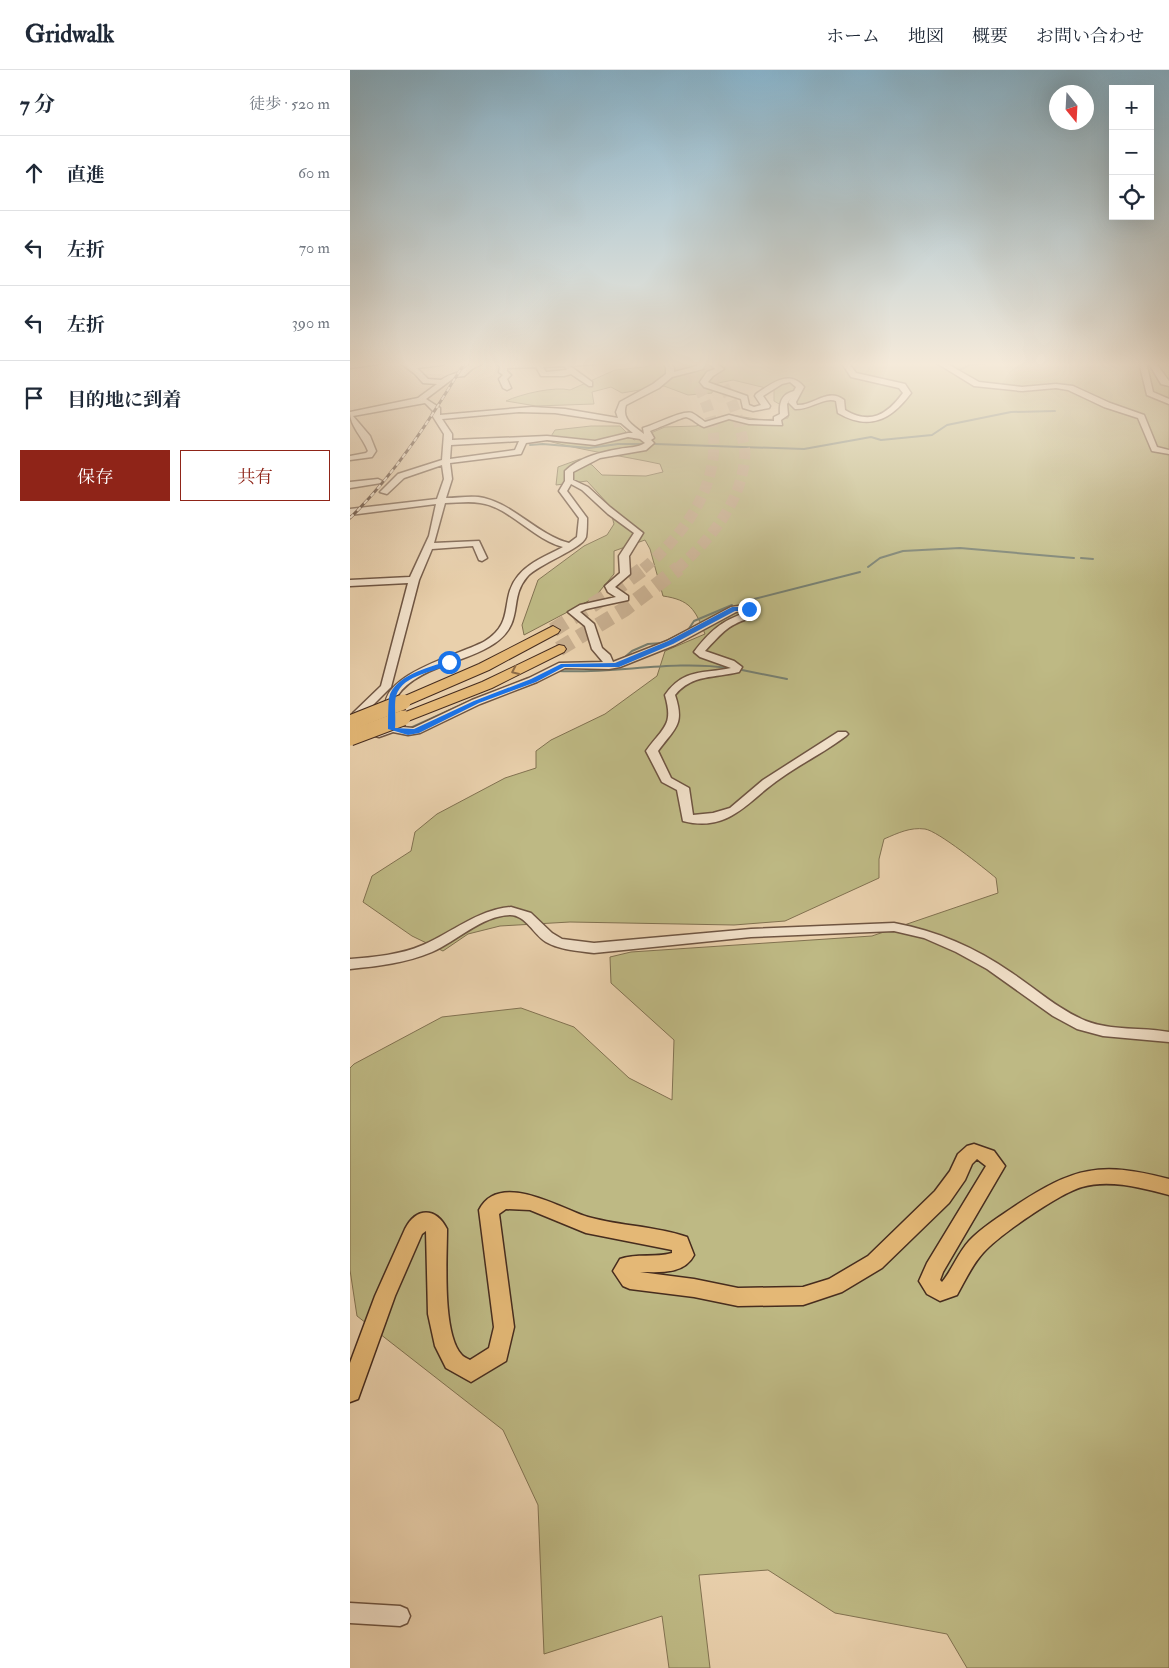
<!DOCTYPE html>
<html lang="ja">
<meta charset="utf-8">
<style>
:root{--surface:#fff;--page:#f6f6f7;--text:#1f2937;--muted:#747a83;--line:#e0e1e3;--accent:#8f2418}
body{margin:0;font-family:"IM FELL Double Pica","Noto Serif JP",serif;background:var(--page);color:var(--text)}
.controls{position:absolute;right:15px;top:15px;display:grid;overflow:hidden;border-radius:0px;box-shadow:0 5px 20px #0002}
.controls button{width:45px;height:45px;display:grid;place-items:center;padding:0;border:0;border-bottom:1px solid var(--line);background:var(--surface);color:var(--text);font:25px sans-serif}
.compass{position:absolute;left:699px;top:15px;width:45px;height:45px;border-radius:50%;background:var(--surface);box-shadow:0 5px 20px #0002;rotate:162deg}
.stop{position:absolute;width:15px;height:15px;margin:-11px;border:4px solid #1a73e8;border-radius:50%;background:#fff}
.stop.end{background:#1a73e8;border-color:#fff;box-shadow:0 1px 5px #0008}
.list{margin:0;padding:0;list-style:none}
h2{display:flex;justify-content:space-between;align-items:center;height:65px;margin:0;padding:0 20px;font-size:21px}
h2 small{font-size:16px;font-weight:400;color:var(--muted)}
.list li{display:grid;grid-template-columns:32px 1fr auto;gap:15px;align-items:center;box-sizing:border-box;height:75px;padding:0 20px;border-top:1px solid var(--line)}
.list b{display:block;font-size:19px;white-space:nowrap}
.list em{font-size:16px;font-style:normal;color:var(--muted)}
.actions{display:flex;gap:10px;padding:15px 20px}
.actions a{flex:1;padding:11px 0;border:1px solid var(--accent);border-radius:0px;text-align:center;font-size:18px;color:var(--accent)}
.actions .main{background:var(--accent);color:#fff}
.icon{flex:none;width:28px;height:28px;fill:none;stroke:currentColor;stroke-width:2;stroke-linecap:round;stroke-linejoin:round}
.map{position:relative;flex:none;width:819px;height:1598px;overflow:hidden}
header{display:flex;align-items:center;gap:30px;box-sizing:border-box;height:70px;padding:0 25px;background:var(--surface);border-bottom:1px solid var(--line)}
header strong{font-size:24px}
nav{display:flex;gap:28px;margin-inline-start:auto;font-size:18px}
main{display:flex}
aside{flex:1;background:var(--surface)}
.map>svg:first-child{display:block}
.green{fill:#beb984;stroke:#827251}
.lines{fill:none;stroke-linecap:round;stroke-linejoin:round}
.stream{stroke:#777f70;stroke-width:2}
.highway-tunnel-far1{stroke:#c8af90;stroke-width:11;stroke-dasharray:11 5.5;stroke-linecap:butt}
.highway-tunnel{stroke:#c8af90;stroke-width:15;stroke-dasharray:15 8;stroke-linecap:butt}
.minor-casing{stroke:#6f5542;stroke-width:3}
.major-casing{stroke:#462c1e;stroke-width:3}
.highway-casing{stroke:#462c1e;stroke-width:2}
.minor{fill:#f1e0c9;fill-rule:evenodd}
.major{fill:#e4b876;fill-rule:evenodd}
.highway{fill:#e4b876;fill-rule:evenodd}
.rail-casing{stroke:#462c1e;stroke-width:3}
.rail{stroke:#f1e0c9;stroke-width:2;stroke-dasharray:5;stroke-linecap:butt}
.highway-bridge-casing{stroke:#462c1e;stroke-width:17;stroke-linecap:butt}
.highway-bridge{stroke:#e4b876;stroke-width:15}
.oneway{stroke:#8d6b46}
.route{fill:#1a73e8}
</style>
<header>
<strong>Gridwalk</strong>
<nav><a>ホーム</a><a>地図</a><a>概要</a><a>お問い合わせ</a></nav>
</header>
<main>
<aside>
<h2>7 分<small>徒歩 · 520 m</small></h2>
<ul class="list">
<li><svg class="icon" aria-label="ahead" viewBox="0 0 24 24"><path d="M12 20V5M6 11l6-6 6 6"/></svg><div><b>直進</b></div><em>60 m</em></li>
<li><svg class="icon" aria-label="left" viewBox="0 0 24 24"><path d="M17 20v-9H6M10 6l-5 5 5 5"/></svg><div><b>左折</b></div><em>70 m</em></li>
<li><svg class="icon" aria-label="left" viewBox="0 0 24 24"><path d="M17 20v-9H6M10 6l-5 5 5 5"/></svg><div><b>左折</b></div><em>390 m</em></li>
<li><svg class="icon" aria-label="arrive" viewBox="0 0 24 24"><path d="M6 21V4h12l-3 4 3 4H6"/></svg><div><b>目的地に到着</b></div></li>
</ul>
<div class="actions"><a class="main">保存</a><a>共有</a></div>
</aside>
<div class="map">
<svg width="819" height="1598" viewBox="0 0 819 1598">
<rect width="100%" height="100%" fill="#e9d0ac"/>
<filter id="stains"><feTurbulence type="fractalNoise" baseFrequency=".004" numOctaves="4"/><feColorMatrix values="0 0 0 0 .2 0 0 0 0 .09 0 0 0 0 .02 0 0 0 .5 -.17"/></filter>
<radialGradient id="worn" r=".72"><stop offset=".6" stop-color="#630" stop-opacity="0"/><stop offset="1" stop-color="#630" stop-opacity=".3"/></radialGradient>
<path class="green" d="M 312,292 L 812,292 L 819,297 L 819,1598 L 617,1598 L 597,1564 L 485,1543 L 418,1500 L 349,1505 L 360,1598 L 319,1598 L 312,1546 L 194,1584 L 188,1435 L 153,1360 L 7,1246 L 0,1200 L 0,998 L 4,994 L 92,947 L 171,938 L 224,957 L 279,1008 L 322,1030 L 324,970 L 261,913 L 260,887 L 281,882 L 522,866 L 648,823 L 646,808 C 634,798 588,761 575,759 C 560,757 548,763 534,769 L 529,789 L 529,808 L 435,851 L 384,855 L 220,852 L 150,856 L 118,864 L 93,881 L 62,866 L 13,832 L 22,806 L 61,781 L 65,762 L 87,744 L 155,708 L 186,698 L 186,681 L 201,670 L 255,644 L 307,606 L 315,581 L 355,564 C 345,539 340,530 313,526 L 300,479 L 295,470 L 264,481 L 264,504 L 244,528 L 174,565 L 172,555 L 188,510 L 234,476 L 257,465 L 264,454 L 259,435 L 237,411 L 206,415 L 208,397 L 230,389 L 242,395 L 252,405 L 296,406 L 313,402 L 310,394 C 273,386 235,381 198,371 L 205,360 L 241,356 L 270,356 L 284,370 L 315,357 L 346,356 L 381,345 L 412,350 L 438,348 L 438,339 L 424,331 L 424,320 L 383,310 L 363,314 L 362,323 L 338,325 L 314,316 L 272,323 L 261,317 L 242,322 L 244,334 L 186,336 L 156,331 C 171,324 205,316 220,320 L 265,300 L 295,297 Z"/>
<g class="lines">
<g class="stream">
<polyline points="607,301 620,295 648,292"/>
<polyline points="305,374 454,379 521,367 531,370 582,365 597,355 661,342 705,341"/>
<polyline points="180,375 193,374 239,378 268,374 295,374"/>
<polyline points="731,488 743,489"/>
<polyline points="518,497 530,488 553,481 610,478 724,488"/>
<polyline points="396,531 510,502"/>
<polyline points="276,586 282,581 298,574 312,573 338,560 344,551 382,535"/>
<polyline points="392,600 437,609"/>
<path d="M 207,601 C 265,604 321,590 379,598"/>
<polyline points="58,659 122,630 184,606"/>
</g>
<g class="highway-tunnel-far1">
<path d="M 293,499 C 360,443 393,367 331,292"/>
<path d="M 327,499 C 361,469 392,432 395,385 C 395,376 392,367 390,358 C 385,333 373,311 355,292"/>
</g>
<g class="highway-tunnel">
<polyline points="203,560 255,527 294,498"/>
<polyline points="209,579 275,539 329,498"/>
</g>
<defs>
<g id="minor">
<polygon points="14,292 42,292 0,298 0,294"/>
<path d="M 49,292 L 58,292 L 61,295 L 95,292 L 92,295 L 67,298 L 78,309 L 91,310 C 100,304 102,305 109,302 C 122,295 118,292 135,292 L 122,299 L 114,306 L 105,307 L 76,329 L 90,338 L 90,345 L 182,337 L 215,339 L 268,348 L 266,342 L 270,332 L 303,314 L 316,304 L 316,298 L 313,292 L 320,292 L 324,298 L 324,302 L 347,296 L 349,292 L 356,292 L 353,299 L 322,307 L 309,318 L 276,335 C 271,350 284,356 294,364 L 293,358 C 305,355 332,340 342,343 C 346,345 351,349 355,352 L 379,345 L 399,350 L 424,351 L 424,347 L 430,344 C 429,332 432,324 444,321 L 446,317 L 440,312 L 432,314 L 413,326 L 420,336 L 419,338 L 403,341 L 393,338 L 391,329 L 354,317 L 350,312 L 357,302 L 365,299 L 357,292 L 365,292 L 374,299 L 363,306 L 358,312 L 360,313 L 397,326 L 399,335 L 404,337 L 411,335 L 405,326 L 406,324 C 421,314 439,299 454,317 L 446,332 L 447,335 C 464,336 478,317 494,330 L 495,340 C 520,355 537,345 553,323 L 549,318 L 501,307 L 491,292 L 498,292 L 506,303 L 555,314 L 561,323 C 541,350 519,361 488,343 L 486,331 C 475,326 460,340 445,339 L 438,332 L 441,328 L 437,334 L 438,345 L 431,350 L 432,355 L 399,354 L 379,349 L 354,357 C 348,355 342,348 336,347 C 333,347 306,359 300,361 L 304,368 L 301,370 L 304,373 L 296,380 L 250,388 L 223,402 L 223,410 L 238,417 L 260,437 L 293,463 L 279,486 L 280,504 L 265,517 L 278,526 L 278,530 L 236,539 L 230,542 L 244,554 L 252,578 L 260,585 L 263,592 L 317,571 L 381,537 L 396,535 L 406,541 L 404,547 C 378,554 373,562 355,581 L 384,591 L 392,597 L 389,602 C 365,608 342,604 325,625 C 335,655 325,658 308,681 L 321,708 L 339,718 L 343,745 L 363,743 L 380,738 L 413,710 L 488,662 L 496,662 L 498,664 L 496,666 C 475,682 452,693 431,708 C 398,730 380,763 333,751 L 327,720 L 312,712 L 296,681 C 313,657 324,656 315,625 C 334,598 353,604 381,598 L 350,587 L 344,582 C 359,562 372,550 396,543 L 394,541 L 386,542 L 325,575 L 270,597 L 259,599 L 215,598 L 187,612 L 130,634 L 70,663 L 58,665 L 43,662 L 29,667 L 25,666 L 23,664 L 25,662 L 42,656 L 63,658 L 122,630 L 179,608 L 209,593 L 253,592 L 242,579 L 235,556 L 218,542 L 230,535 L 266,527 L 258,522 L 255,516 L 270,503 L 269,486 L 284,463 L 258,444 L 232,420 L 221,414 L 217,421 L 237,448 C 237,454 237,461 236,467 C 232,479 188,494 177,507 C 158,529 175,552 145,573 C 117,593 68,596 48,625 L 47,644 L 42,647 L 38,646 C 19,606 111,585 135,571 C 166,552 149,529 168,506 C 179,492 198,485 213,477 C 184,470 158,436 130,433 C 119,431 106,433 95,433 L 84,473 L 129,471 L 137,488 L 132,491 L 129,490 L 123,476 L 82,479 L 69,510 L 41,617 L 12,646 L 9,656 L 1,656 L 0,652 L 3,643 L 31,616 L 58,513 L 0,516 L 0,510 L 60,507 L 79,466 L 86,434 L 0,445 L 0,439 L 87,429 L 94,409 L 92,395 L 54,408 L 37,424 L 30,422 L 48,404 L 92,390 L 94,364 L 82,345 L 83,341 L 75,333 L 3,346 L 20,366 L 26,381 L 22,387 L 0,390 L 0,386 L 16,383 L 18,381 C 12,366 0,356 0,342 L 68,328 L 87,314 L 73,313 L 65,304 ZM 169,342 L 205,343 L 271,353 L 283,363 L 278,363 L 245,371 L 197,366 L 102,370 L 102,364 L 92,349 ZM 278,367 L 290,369 L 295,373 C 288,378 278,377 269,379 C 251,382 228,388 215,401 L 215,411 L 209,421 L 229,448 L 227,467 L 219,473 C 188,465 166,436 134,428 C 123,425 108,428 96,428 L 102,409 L 100,393 L 171,384 L 176,373 L 197,370 L 245,375 ZM 169,371 L 165,380 L 100,389 L 101,375 Z"/>
<path d="M 147,292 L 160,294 L 270,292 L 220,296 L 242,312 L 242,316 L 239,316 L 221,304 L 214,306 L 191,306 L 186,297 L 157,298 L 157,301 L 161,305 L 157,309 L 161,318 L 157,320 L 153,318 L 149,309 L 153,305 L 149,302 L 150,297 ZM 214,296 L 217,300 L 196,302 L 193,297 Z"/>
<polygon points="585,292 594,292 629,312 672,317 706,314 723,316 760,333 794,345 807,377 819,380 819,384 802,381 788,348 754,337 718,320 706,318 672,321 624,316"/>
<polygon points="789,292 796,292 803,322 819,329 819,334 797,325"/>
<polygon points="798,292 805,292 819,311 819,316 811,314"/>
<polygon points="28,409 32,411 31,413 0,418 0,412"/>
<path d="M 161,837 L 181,843 L 202,863 L 212,869 L 244,873 L 401,859 L 544,853 C 588,861 626,878 662,903 C 686,919 709,940 736,951 C 762,961 792,957 819,962 L 819,972 L 753,966 L 727,959 L 703,946 L 637,899 L 606,882 L 574,868 L 544,861 L 401,867 L 244,883 C 228,881 210,880 196,872 C 184,865 176,845 160,845 C 131,846 107,871 82,882 C 56,893 28,896 0,899 L 0,889 C 24,887 50,885 73,875 C 103,862 127,840 161,837 Z"/>
<polygon points="0,1533 50,1536 57,1539 60,1546 57,1553 50,1556 0,1553"/>
</g>
<path id="major" d="M 624,1074 L 644,1081 L 655,1096 L 593,1202 L 590,1210 L 592,1212 C 602,1200 608,1183 619,1171 C 632,1157 649,1147 665,1136 C 724,1097 750,1091 819,1109 L 819,1125 C 792,1118 760,1109 732,1117 C 710,1123 649,1165 633,1183 C 622,1195 615,1211 607,1225 L 590,1231 L 577,1224 L 569,1211 L 577,1193 L 636,1096 L 627,1089 L 622,1094 L 615,1110 L 599,1133 L 532,1198 L 492,1222 L 453,1235 L 388,1236 L 344,1227 L 280,1219 L 273,1216 L 263,1201 L 270,1189 C 287,1183 305,1188 322,1183 L 322,1180 L 236,1163 L 180,1140 L 156,1139 L 149,1144 L 164,1257 L 156,1291 L 121,1312 L 96,1298 L 85,1276 L 78,1244 L 76,1161 L 72,1164 L 45,1226 L 8,1329 L 0,1332 L 0,1293 L 25,1226 L 55,1159 C 66,1137 86,1137 97,1159 C 97,1188 92,1262 111,1284 C 113,1287 117,1288 120,1290 L 139,1278 L 144,1257 L 129,1140 C 149,1100 211,1139 238,1147 C 270,1156 305,1156 337,1167 L 344,1185 C 334,1205 309,1202 290,1202 L 344,1209 L 388,1218 L 453,1217 L 479,1209 L 518,1186 L 585,1121 L 600,1101 L 608,1084 L 617,1076 Z"/>
<g id="highway">
<polygon points="203,556 210,560 208,563 139,600 58,635 48,635 46,632 48,629 129,594"/>
<polygon points="209,575 214,576 216,579 214,582 142,618 58,651 48,651 45,648 48,645 132,612"/>
</g>
</defs>
<use href="#minor" class="minor-casing"/>
<use href="#major" class="major-casing"/>
<use href="#highway" class="highway-casing"/>
<use href="#minor" class="minor"/>
<use href="#major" class="major"/>
<use href="#highway" class="highway"/>
<defs>
<path id="rail" d="M 0,448 C 47,402 81,348 115,292"/>
</defs>
<use href="#rail" class="rail-casing"/>
<use href="#rail" class="rail"/>
<defs>
<g id="highway-bridge">
<polyline points="0,653 53,632"/>
<polyline points="0,668 53,648"/>
</g>
</defs>
<use href="#highway-bridge" class="highway-bridge-casing"/>
<use href="#highway-bridge" class="highway-bridge"/>
</g>
<defs><path id="oneway-chevron" d="M-2-3.5L2.5 0L-2 3.5" fill="none" stroke-width="1.6" stroke-linecap="round" stroke-linejoin="round" transform="scale(1.25)"/></defs>
<use class="oneway" href="#oneway-chevron" transform="translate(165 601) rotate(155)"/>
<linearGradient id="sky" x2="0" y2="1"><stop stop-color="#88b5ce"/><stop offset="0.57" stop-color="#f5eada"/><stop offset="1" stop-color="#f5eada" stop-opacity="0"/></linearGradient>
<rect width="819" height="516" fill="url(#sky)"/>
<path class="route" d="M 382,537 L 399,537 L 402,539 L 399,541 L 385,541 L 323,574 L 269,597 L 214,597 L 186,612 L 129,633 L 69,663 L 58,665 L 38,659 C 38,649 38,638 39,628 C 44,605 79,598 97,591 L 103,592 C 87,603 53,603 46,626 C 44,635 46,648 45,658 L 64,659 L 124,631 L 181,609 L 211,594 L 265,593 L 318,571 Z"/>
<rect width="100%" height="100%" filter="url(#stains)"/>
<rect width="100%" height="100%" fill="url(#worn)"/>
</svg>
<div class="controls">
<button>+</button>
<button>−</button>
<button><svg class="icon" aria-label="locate" viewBox="0 0 24 24"><circle cx="12" cy="12" r="6"/><path d="M12 2v4M12 18v4M2 12h4M18 12h4"/></svg></button>
</div>
<svg class="compass" viewBox="-18 -18 36 36"><path d="M0-13l5 13h-10z" fill="#e53935"/><path d="M0 13l5-13h-10z" fill="#747a83"/></svg>
<div class="stop" style="left:99px;top:592px"></div>
<div class="stop end" style="left:399px;top:539px"></div>
</div>
</main>
